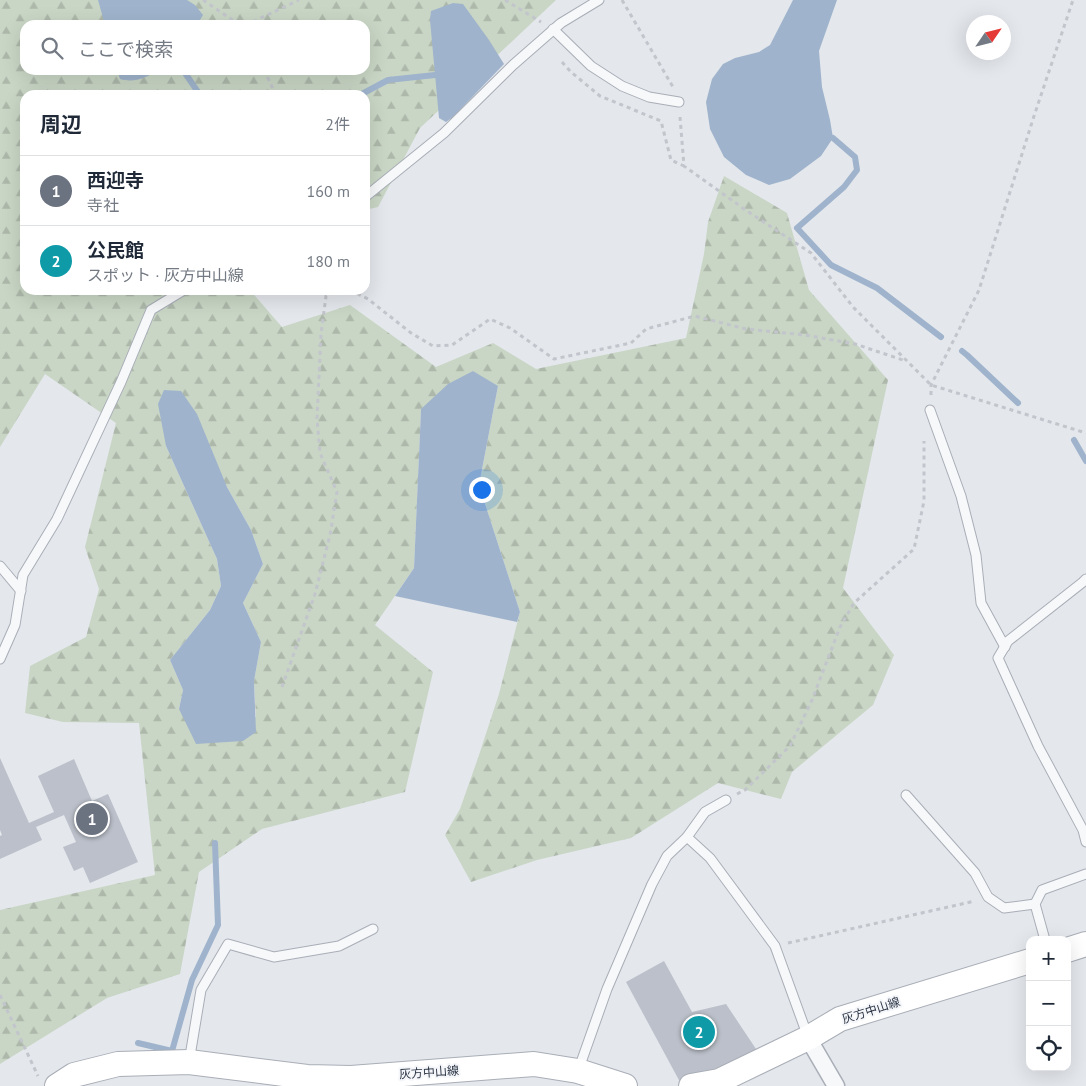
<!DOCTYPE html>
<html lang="ja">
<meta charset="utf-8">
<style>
:root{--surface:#fff;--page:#f6f6f7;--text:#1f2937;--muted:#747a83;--line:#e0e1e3;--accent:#d1495b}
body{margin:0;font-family:"PT Sans","Noto Sans JP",sans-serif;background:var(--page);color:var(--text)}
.controls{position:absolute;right:15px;bottom:15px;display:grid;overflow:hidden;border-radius:10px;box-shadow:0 5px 20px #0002}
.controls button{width:45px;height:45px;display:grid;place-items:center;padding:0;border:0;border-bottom:1px solid var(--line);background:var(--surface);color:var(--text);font:25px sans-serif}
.compass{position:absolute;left:966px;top:15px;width:45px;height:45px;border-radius:50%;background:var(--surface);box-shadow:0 5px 20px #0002;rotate:55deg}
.you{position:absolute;left:481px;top:489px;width:18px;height:18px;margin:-12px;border:4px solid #fff;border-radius:50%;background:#1a73e8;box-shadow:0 0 0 8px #1a73e833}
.badge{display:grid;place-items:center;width:32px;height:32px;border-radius:50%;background:var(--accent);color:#fff;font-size:16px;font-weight:700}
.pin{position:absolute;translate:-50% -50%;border:2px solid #fff;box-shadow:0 1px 5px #0006}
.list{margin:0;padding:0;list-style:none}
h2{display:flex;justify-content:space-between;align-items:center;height:65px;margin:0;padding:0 20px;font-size:21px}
h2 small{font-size:16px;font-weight:400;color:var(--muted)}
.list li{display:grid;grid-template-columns:32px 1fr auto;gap:15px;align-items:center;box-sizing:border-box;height:70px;padding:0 20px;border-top:1px solid var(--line)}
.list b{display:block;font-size:19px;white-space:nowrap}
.list p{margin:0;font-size:16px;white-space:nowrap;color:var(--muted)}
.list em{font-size:16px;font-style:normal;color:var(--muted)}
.icon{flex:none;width:28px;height:28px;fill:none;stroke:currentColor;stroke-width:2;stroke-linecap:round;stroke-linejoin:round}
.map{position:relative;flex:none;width:1086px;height:1086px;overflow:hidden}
.search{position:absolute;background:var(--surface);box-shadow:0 5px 20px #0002;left:20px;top:20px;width:350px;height:55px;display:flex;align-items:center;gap:12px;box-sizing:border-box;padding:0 18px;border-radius:15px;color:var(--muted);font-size:19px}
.panel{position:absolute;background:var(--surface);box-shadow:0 5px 20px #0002;left:20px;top:90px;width:350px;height:205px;border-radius:15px}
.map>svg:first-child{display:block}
.forest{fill:url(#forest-firs);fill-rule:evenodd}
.water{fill:#9fb4cc}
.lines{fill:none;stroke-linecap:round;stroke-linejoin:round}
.stream{stroke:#9fb4cc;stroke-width:6}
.building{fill:#bbc0ca}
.lane-casing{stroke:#a9aeb7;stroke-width:11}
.street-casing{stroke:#a9aeb7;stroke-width:19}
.secondary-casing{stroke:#a9aeb7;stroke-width:26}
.path{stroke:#c2c5cb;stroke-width:3;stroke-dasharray:4 4;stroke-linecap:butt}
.lane{stroke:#f7f8fa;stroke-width:9}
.street{stroke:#f7f8fa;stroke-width:16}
.secondary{stroke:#fff;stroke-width:24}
.labels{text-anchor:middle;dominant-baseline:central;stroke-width:4;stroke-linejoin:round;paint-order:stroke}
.street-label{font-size:12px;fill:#2b3445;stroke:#f4f6f9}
</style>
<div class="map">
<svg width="1086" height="1086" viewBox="0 0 1086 1086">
<defs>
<pattern id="forest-firs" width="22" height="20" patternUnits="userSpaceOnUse" patternTransform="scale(1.25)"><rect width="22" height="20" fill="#c9d6c5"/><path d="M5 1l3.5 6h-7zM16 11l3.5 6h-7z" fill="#adb8ab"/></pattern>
</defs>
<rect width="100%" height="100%" fill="#e4e7ec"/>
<path class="forest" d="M 0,0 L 556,0 L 420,128 L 378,207 L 365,210 L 365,95 L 25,95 L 25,290 L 250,290 L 282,327 L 350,305 L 436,367 L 493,343 L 536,369 L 686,338 L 704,254 L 708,222 L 724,176 L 787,213 L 809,290 L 888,380 L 843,588 L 894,655 L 873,705 L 792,772 L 781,799 L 718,783 L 631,838 L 537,860 L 471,882 L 445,835 L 460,809 L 478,758 L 499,694 L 520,612 L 479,485 L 498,386 L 421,409 L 414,568 L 375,625 L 433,672 L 405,792 L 262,829 L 199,872 L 180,974 L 107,998 L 0,1064 L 0,910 L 155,875 L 139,723 L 63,722 L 25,713 L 30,666 L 86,637 L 99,589 L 85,547 L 116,423 L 45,374 L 0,447 ZM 25,25 L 365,25 L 365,70 L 25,70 ZM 166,446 L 227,487 L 251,530 L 263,564 L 243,603 L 261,642 L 254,681 L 256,717 L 179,709 L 183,690 L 170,660 L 210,610 L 221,586 L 217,559 Z"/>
<g class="water">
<polygon points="98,0 187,0 195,5 203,15 197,25 105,25"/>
<polygon points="793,0 837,0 819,51 822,87 830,120 833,138 821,156 790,179 769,185 746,175 724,157 710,129 706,102 712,79 723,64 735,58 759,52 770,45"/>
<polygon points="453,3 463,4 489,40 504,64 453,117 446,122 439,118 430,20 431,11"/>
<path d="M 117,70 L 158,70 C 146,78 134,83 120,79 Z"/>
<polygon points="473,371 498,386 479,485 520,612 517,622 395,596 414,568 421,409 448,384"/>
<polygon points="164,390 181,391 197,414 227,487 251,530 263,564 243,603 261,642 254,681 256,732 243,741 196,744 179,709 183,690 170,660 210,610 221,586 217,559 166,446 158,404"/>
</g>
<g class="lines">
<g class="stream">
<polyline points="183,70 200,95"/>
<polyline points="360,95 388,80 435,75"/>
<polyline points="833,138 855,157 857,170 844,187 797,228 831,265 877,288 941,337"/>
<polyline points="962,351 967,355 1018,403"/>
<polyline points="1074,440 1086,461"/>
<polyline points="138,1043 172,1051 192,980 218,925 215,843"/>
</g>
</g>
<g class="building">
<polygon points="0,758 29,823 54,812 38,776 74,759 92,801 108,794 138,862 90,883 83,867 74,871 63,847 76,842 64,815 36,827 42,840 0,859 0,836 2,835 0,830"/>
<polygon points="664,961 692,1012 726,1004 758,1052 680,1082 626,982"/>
</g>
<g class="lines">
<defs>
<g id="lane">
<polyline points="553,29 591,66 622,86 649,97 679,102"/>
<polyline points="365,197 444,133 513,65 561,23 599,0"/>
<polyline points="930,410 961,496 976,555 981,603 1005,647"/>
<polyline points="0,566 21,591"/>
<polyline points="1086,579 1083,582 1008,641 998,658 1038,746 1083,830 1086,842"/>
<polyline points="0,659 15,625 23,575 57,519 121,382 151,310 184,290"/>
<polyline points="906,795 975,873 988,897 1004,908 1035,904"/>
<polyline points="687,837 710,858 775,946 808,1037"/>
<polyline points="1045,940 1035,904 1042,890 1086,874"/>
<polyline points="189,1062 201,990 228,944 274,957 339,946 373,929"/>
<polyline points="578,1071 607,989 652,884 667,856 687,837 705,812 726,800"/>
</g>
<polyline id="street" points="808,1038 836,1086"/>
<g id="secondary">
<polyline points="1067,950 1086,944"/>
<polyline points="57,1086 74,1075 118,1064 189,1062 307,1077 351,1078 534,1064 578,1071 625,1086"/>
<polyline points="691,1086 719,1081 808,1038 840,1019 1030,961"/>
</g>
</defs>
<use href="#lane" class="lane-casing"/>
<use href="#street" class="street-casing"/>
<use href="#secondary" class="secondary-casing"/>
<g class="path">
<polyline points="203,0 240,25"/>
<polyline points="505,0 541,22"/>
<polyline points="622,0 673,87"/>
<polyline points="246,25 299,0"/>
<polyline points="562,62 571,72 600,96 661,121 671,160 684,166"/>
<polyline points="264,70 276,95"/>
<polyline points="680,117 684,166 747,211 811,253 853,307 931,385 1086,433"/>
<polyline points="350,290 368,299 411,333 433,346 452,345 490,319 510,328 554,359 631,343 646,329 695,316 746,329 805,335 855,344 906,361"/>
<polyline points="931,395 931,385 979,290 1034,116 1073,0"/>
<polyline points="282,687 315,594 330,535 337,492 320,453 317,418 321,334 326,296 338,290"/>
<polyline points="737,794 745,790 790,746 812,700 840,627 854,603 914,549 924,501 924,441"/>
<polyline points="788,943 975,901"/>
<polyline points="0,995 38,1076"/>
</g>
<use href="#lane" class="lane"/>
<use href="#street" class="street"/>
<use href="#secondary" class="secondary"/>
</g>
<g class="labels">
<g class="street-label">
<text transform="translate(871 1010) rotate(-18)">灰方中山線</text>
<text transform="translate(429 1072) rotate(-4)">灰方中山線</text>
</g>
</g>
</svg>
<div class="controls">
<button>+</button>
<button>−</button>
<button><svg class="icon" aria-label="locate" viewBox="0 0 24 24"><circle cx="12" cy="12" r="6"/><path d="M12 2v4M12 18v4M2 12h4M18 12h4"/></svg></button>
</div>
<svg class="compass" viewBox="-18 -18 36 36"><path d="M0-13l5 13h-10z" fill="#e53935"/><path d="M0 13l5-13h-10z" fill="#747a83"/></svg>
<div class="you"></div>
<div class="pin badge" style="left:92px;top:819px;background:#6b7280">1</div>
<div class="pin badge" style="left:699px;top:1032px;background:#0f9aa8">2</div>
<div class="search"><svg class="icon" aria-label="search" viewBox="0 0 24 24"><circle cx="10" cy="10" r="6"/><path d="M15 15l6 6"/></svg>ここで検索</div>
<section class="panel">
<h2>周辺<small>2件</small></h2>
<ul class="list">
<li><span class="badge" style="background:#6b7280">1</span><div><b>西迎寺</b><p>寺社</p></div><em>160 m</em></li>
<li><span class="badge" style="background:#0f9aa8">2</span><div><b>公民館</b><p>スポット · 灰方中山線</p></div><em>180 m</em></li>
</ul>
</section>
</div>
